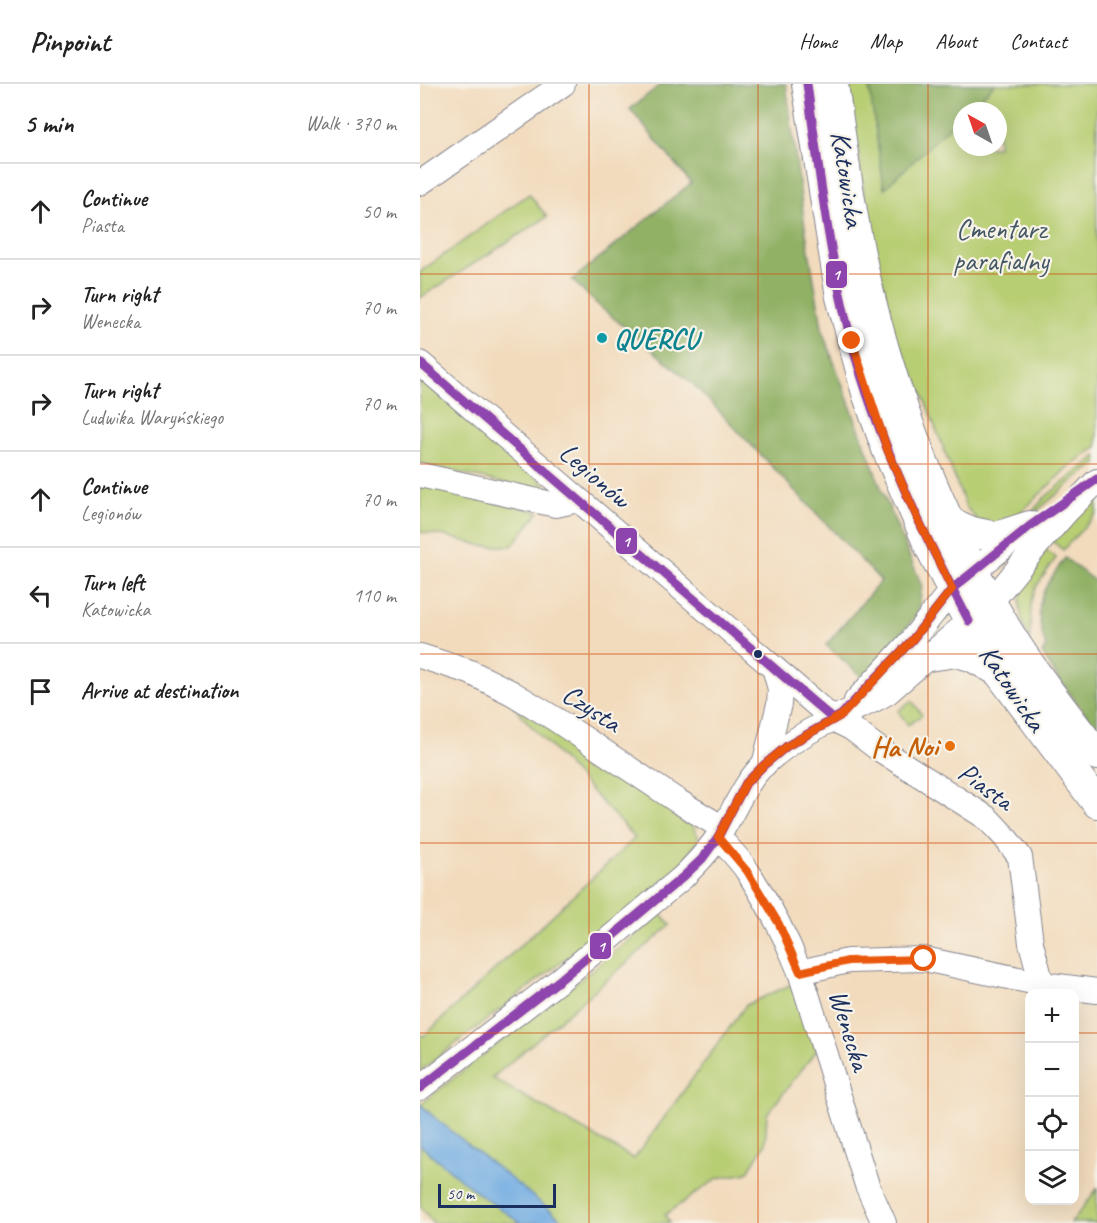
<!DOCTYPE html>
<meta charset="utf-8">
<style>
:root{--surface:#fff;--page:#f6f6f6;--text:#222;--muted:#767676;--line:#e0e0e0}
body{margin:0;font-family:Caveat,sans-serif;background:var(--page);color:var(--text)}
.controls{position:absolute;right:18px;bottom:18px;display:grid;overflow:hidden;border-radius:12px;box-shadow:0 6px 24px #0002}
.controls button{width:54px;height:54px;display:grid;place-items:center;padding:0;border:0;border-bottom:2px solid var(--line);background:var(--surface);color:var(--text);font:30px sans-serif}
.compass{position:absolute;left:533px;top:18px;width:54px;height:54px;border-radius:50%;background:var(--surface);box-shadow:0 6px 24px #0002;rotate:320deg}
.scale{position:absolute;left:18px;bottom:15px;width:118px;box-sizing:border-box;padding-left:6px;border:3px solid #1b2f5e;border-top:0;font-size:16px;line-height:21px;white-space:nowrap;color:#1b2f5e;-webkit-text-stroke:4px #f7f3e8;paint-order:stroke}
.stop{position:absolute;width:18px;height:18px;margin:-14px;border:4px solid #ea580c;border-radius:50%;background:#fff}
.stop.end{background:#ea580c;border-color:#fff;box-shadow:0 2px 6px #0008}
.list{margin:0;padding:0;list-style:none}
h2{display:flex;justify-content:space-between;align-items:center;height:78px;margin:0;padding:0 24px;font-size:26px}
h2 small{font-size:20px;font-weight:400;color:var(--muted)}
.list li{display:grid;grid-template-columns:39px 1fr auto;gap:18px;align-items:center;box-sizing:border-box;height:96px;padding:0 24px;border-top:2px solid var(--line)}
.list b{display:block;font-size:22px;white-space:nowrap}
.list p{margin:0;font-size:20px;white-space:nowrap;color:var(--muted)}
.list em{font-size:20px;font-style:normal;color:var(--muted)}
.icon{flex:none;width:33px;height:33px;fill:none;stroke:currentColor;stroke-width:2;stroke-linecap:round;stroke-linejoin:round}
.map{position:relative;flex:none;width:677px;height:1139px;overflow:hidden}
header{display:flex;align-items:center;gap:36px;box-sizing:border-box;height:84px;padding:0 30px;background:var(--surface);border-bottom:2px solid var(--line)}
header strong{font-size:28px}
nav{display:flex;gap:33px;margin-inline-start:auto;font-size:21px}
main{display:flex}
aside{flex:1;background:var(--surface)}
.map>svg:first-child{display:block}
.green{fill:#b7ce73;stroke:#697e68;stroke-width:1.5;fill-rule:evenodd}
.forest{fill:#91b165;stroke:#567062;stroke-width:1.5}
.water{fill:#71ace2;stroke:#466ea0;stroke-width:1.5}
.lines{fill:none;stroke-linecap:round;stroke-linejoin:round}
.minor-casing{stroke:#86858e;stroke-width:26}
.major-casing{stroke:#86858e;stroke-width:32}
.minor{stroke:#fff;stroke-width:24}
.major{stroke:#fff;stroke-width:30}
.bus-1-casing{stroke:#f7f3e8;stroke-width:14}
.bus-1{stroke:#8e44ad;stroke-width:9}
.route{stroke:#ea580c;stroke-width:8}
.grid{fill:none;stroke:#d45514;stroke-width:1.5;stroke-opacity:0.55}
.culture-dot{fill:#0f9aa8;stroke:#f7f3e8;stroke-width:2}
.bus-dot{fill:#1b2f5e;stroke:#f7f3e8;stroke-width:2}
.food-dot{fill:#e8710a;stroke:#f7f3e8;stroke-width:2}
.labels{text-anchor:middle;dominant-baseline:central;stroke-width:4.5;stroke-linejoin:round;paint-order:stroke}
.street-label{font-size:28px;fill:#1b2f5e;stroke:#f7f3e8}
.park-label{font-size:28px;fill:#425763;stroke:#f7f3e8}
.culture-label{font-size:28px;font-weight:bold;fill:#0d838f;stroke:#f7f3e8;text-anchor:start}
.food-label{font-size:28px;font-weight:bold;fill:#c56008;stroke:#f7f3e8;text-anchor:end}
.line-badge{stroke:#f7f3e8;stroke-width:2}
.badge-label{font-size:16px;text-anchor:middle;font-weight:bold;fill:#fff}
</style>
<header>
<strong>Pinpoint</strong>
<nav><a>Home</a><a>Map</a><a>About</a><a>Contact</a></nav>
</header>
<main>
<aside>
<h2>5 min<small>Walk · 370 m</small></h2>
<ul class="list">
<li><svg class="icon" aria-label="ahead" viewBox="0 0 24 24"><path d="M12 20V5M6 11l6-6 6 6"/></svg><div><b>Continue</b><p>Piasta</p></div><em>50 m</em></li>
<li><svg class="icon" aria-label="right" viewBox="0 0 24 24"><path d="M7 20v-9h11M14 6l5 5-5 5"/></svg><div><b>Turn right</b><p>Wenecka</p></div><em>70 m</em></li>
<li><svg class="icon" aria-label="right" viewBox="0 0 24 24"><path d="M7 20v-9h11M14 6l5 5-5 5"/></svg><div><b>Turn right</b><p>Ludwika Waryńskiego</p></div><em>70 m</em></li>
<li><svg class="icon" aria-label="ahead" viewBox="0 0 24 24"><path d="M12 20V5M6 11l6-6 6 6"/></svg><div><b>Continue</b><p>Legionów</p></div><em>70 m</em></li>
<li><svg class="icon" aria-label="left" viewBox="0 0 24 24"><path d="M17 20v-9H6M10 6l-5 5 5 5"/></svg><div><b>Turn left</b><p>Katowicka</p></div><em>110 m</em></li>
<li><svg class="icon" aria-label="arrive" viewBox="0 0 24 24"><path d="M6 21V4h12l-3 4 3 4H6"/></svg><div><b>Arrive at destination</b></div></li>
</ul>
</aside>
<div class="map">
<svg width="677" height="1139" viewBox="0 0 677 1139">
<rect width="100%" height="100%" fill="#f7f3e8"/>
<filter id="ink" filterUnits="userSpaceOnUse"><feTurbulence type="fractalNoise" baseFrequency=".0167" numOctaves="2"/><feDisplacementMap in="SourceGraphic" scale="12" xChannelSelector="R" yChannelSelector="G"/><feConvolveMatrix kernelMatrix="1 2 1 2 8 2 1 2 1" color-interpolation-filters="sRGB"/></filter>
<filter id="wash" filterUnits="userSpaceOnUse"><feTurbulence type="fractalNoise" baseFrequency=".008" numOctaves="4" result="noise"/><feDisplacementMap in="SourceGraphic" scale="24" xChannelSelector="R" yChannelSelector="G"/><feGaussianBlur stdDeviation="1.35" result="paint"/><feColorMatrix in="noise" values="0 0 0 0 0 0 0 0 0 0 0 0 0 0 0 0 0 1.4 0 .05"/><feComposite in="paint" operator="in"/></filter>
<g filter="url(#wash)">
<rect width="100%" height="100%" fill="#f2dbbd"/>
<g class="green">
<path d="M 429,0 L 677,0 L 677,363 L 648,383 L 595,434 L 577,441 L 558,437 L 546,423 L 501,306 L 474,250 L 445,116 ZM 542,27 L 578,27 L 578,63 L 542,63 Z"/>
<polygon points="109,110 127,133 0,214 0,188"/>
<polygon points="0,295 1,295 128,403 122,408 0,380"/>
<polygon points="677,372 677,380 657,393 610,433 609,431 625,413"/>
<polygon points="0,400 119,428 92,462 63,462 26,452 0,448"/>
<polygon points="677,410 677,429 643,466 632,457"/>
<path d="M 625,465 L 636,474 L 616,503 L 611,519 L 610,557 C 590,517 602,498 625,465 Z"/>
<polygon points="492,617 502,631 488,641 478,627"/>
<polygon points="89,618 270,736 279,754 265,777 222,816 0,987 0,950 4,952 215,754"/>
<polygon points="241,830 251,841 72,994 214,1075 326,921 372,900 397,966 347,1030 345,1060 327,1089 298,1094 245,1131 250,1139 146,1139 15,1034 1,1020 187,874"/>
<polygon points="0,1061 56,1108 101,1139 13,1139 0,1122"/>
<polygon points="677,1105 677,1139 651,1139"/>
</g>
<g class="forest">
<polygon points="241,0 366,0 385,143 403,249 463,409 502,502 498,530 443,594 406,561 461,497 274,301 178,221 152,196 271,99 210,25"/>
<polygon points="449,0 575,0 546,27 542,27 542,31 464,105"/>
<path d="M 645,474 L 677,499 L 677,645 L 635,590 L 622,569 L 626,563 C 612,519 620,510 645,474 Z"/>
</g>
<polygon class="water" points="0,1020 15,1034 146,1139 101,1139 56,1108 0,1061"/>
</g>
<g filter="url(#ink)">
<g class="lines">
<defs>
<g id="minor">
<polyline points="0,99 143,0"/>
<polyline points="0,279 413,635 431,644 456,663 567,734 584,752 600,773 611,859 622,900"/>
<polyline points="0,391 136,421 158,416"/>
<polyline points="0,572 50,588 92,609 135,635 256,716 303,744"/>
<polyline points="436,617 492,556 532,505 602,448"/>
<polyline points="344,681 359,620 360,605 355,587"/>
<path d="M 298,753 C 308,764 320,775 328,788 C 349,820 366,853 380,888 L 447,1101 L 464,1139"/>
<polyline points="380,888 428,877 504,875 622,900 677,907"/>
<path d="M 0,1004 L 141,895 L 263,793 C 276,780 289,767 299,751 C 314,728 322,703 342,682 C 364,661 395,643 423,630 C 438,623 453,618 468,608 L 571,518 L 623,454 L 647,427 L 677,397"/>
</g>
<g id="major">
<polyline points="387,0 421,213 447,309 467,365 510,463 549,537 578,587 677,719"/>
<path d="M 413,0 C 423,70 432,142 449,210 C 478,328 524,442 587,546 C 614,590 646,630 677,671"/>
<polyline points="529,438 552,448 576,453 610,442"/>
<polyline points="509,572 537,568 551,572 578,587"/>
</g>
</defs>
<use href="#minor" class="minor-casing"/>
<use href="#major" class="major-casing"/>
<use href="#minor" class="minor"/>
<use href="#major" class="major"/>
<defs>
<g id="bus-1">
<path d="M 387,0 C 399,86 409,172 431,256 C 457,355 502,447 549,537"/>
<polyline points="0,279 413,635"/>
<polyline points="0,1004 141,895 263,793 282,775 298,753 326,699 344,681 367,662 421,631 492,556 532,505 610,442 677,395"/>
</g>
</defs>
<use href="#bus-1" class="bus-1-casing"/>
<use href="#bus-1" class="bus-1"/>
</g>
</g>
<g class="lines" filter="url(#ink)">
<polyline class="route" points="432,257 467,365 495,429 532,505 492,556 422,631 367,662 344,681 326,699 298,753 327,787 359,840 380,888 428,877 504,875"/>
</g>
<path class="grid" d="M 169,0 L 169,1139M 338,0 L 338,1139M 508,0 L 508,1139M 0,190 L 677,190M 0,380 L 677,380M 0,570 L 677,570M 0,759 L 677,759M 0,949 L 610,949M 654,949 L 677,949"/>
<circle class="culture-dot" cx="182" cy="254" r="6"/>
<circle class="bus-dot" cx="338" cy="570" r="5"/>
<circle class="food-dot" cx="530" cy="662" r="6"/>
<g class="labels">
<g class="street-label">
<text transform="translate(428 95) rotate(81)">Katowicka</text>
<text transform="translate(175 391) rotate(41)">Legionów</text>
<text transform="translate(593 604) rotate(56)">Katowicka</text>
<text transform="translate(172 624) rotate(33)">Czysta</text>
<text transform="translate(566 702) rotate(36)">Piasta</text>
<text transform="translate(430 946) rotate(73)">Wenecka</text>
</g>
<g class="park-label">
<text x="581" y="144">Cmentarz<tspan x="581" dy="32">parafialny</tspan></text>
</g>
<g class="culture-label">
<text x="194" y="254">QUERCU</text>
</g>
<g class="food-label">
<text x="518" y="662">Ha Noi</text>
</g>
</g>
<g class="line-badge">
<rect x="405" y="176" width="23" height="29" rx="6" fill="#8e44ad"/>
<rect x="195" y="443" width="23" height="28" rx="6" fill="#8e44ad"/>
<rect x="169" y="848" width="23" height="28" rx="6" fill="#8e44ad"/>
</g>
<g class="badge-label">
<text x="416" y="196">1</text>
<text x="206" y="463">1</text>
<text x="181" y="868">1</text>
</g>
</svg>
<div class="controls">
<button>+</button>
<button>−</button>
<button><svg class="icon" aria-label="locate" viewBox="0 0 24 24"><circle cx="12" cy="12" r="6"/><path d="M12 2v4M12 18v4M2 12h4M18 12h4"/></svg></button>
<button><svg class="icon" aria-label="layers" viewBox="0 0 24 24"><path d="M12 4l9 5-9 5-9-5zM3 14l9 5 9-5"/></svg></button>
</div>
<svg class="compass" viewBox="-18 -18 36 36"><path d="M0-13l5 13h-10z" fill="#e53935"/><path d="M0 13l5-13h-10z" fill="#767676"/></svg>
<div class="scale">50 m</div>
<div class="stop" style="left:504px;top:875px"></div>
<div class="stop end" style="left:432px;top:257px"></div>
</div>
</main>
